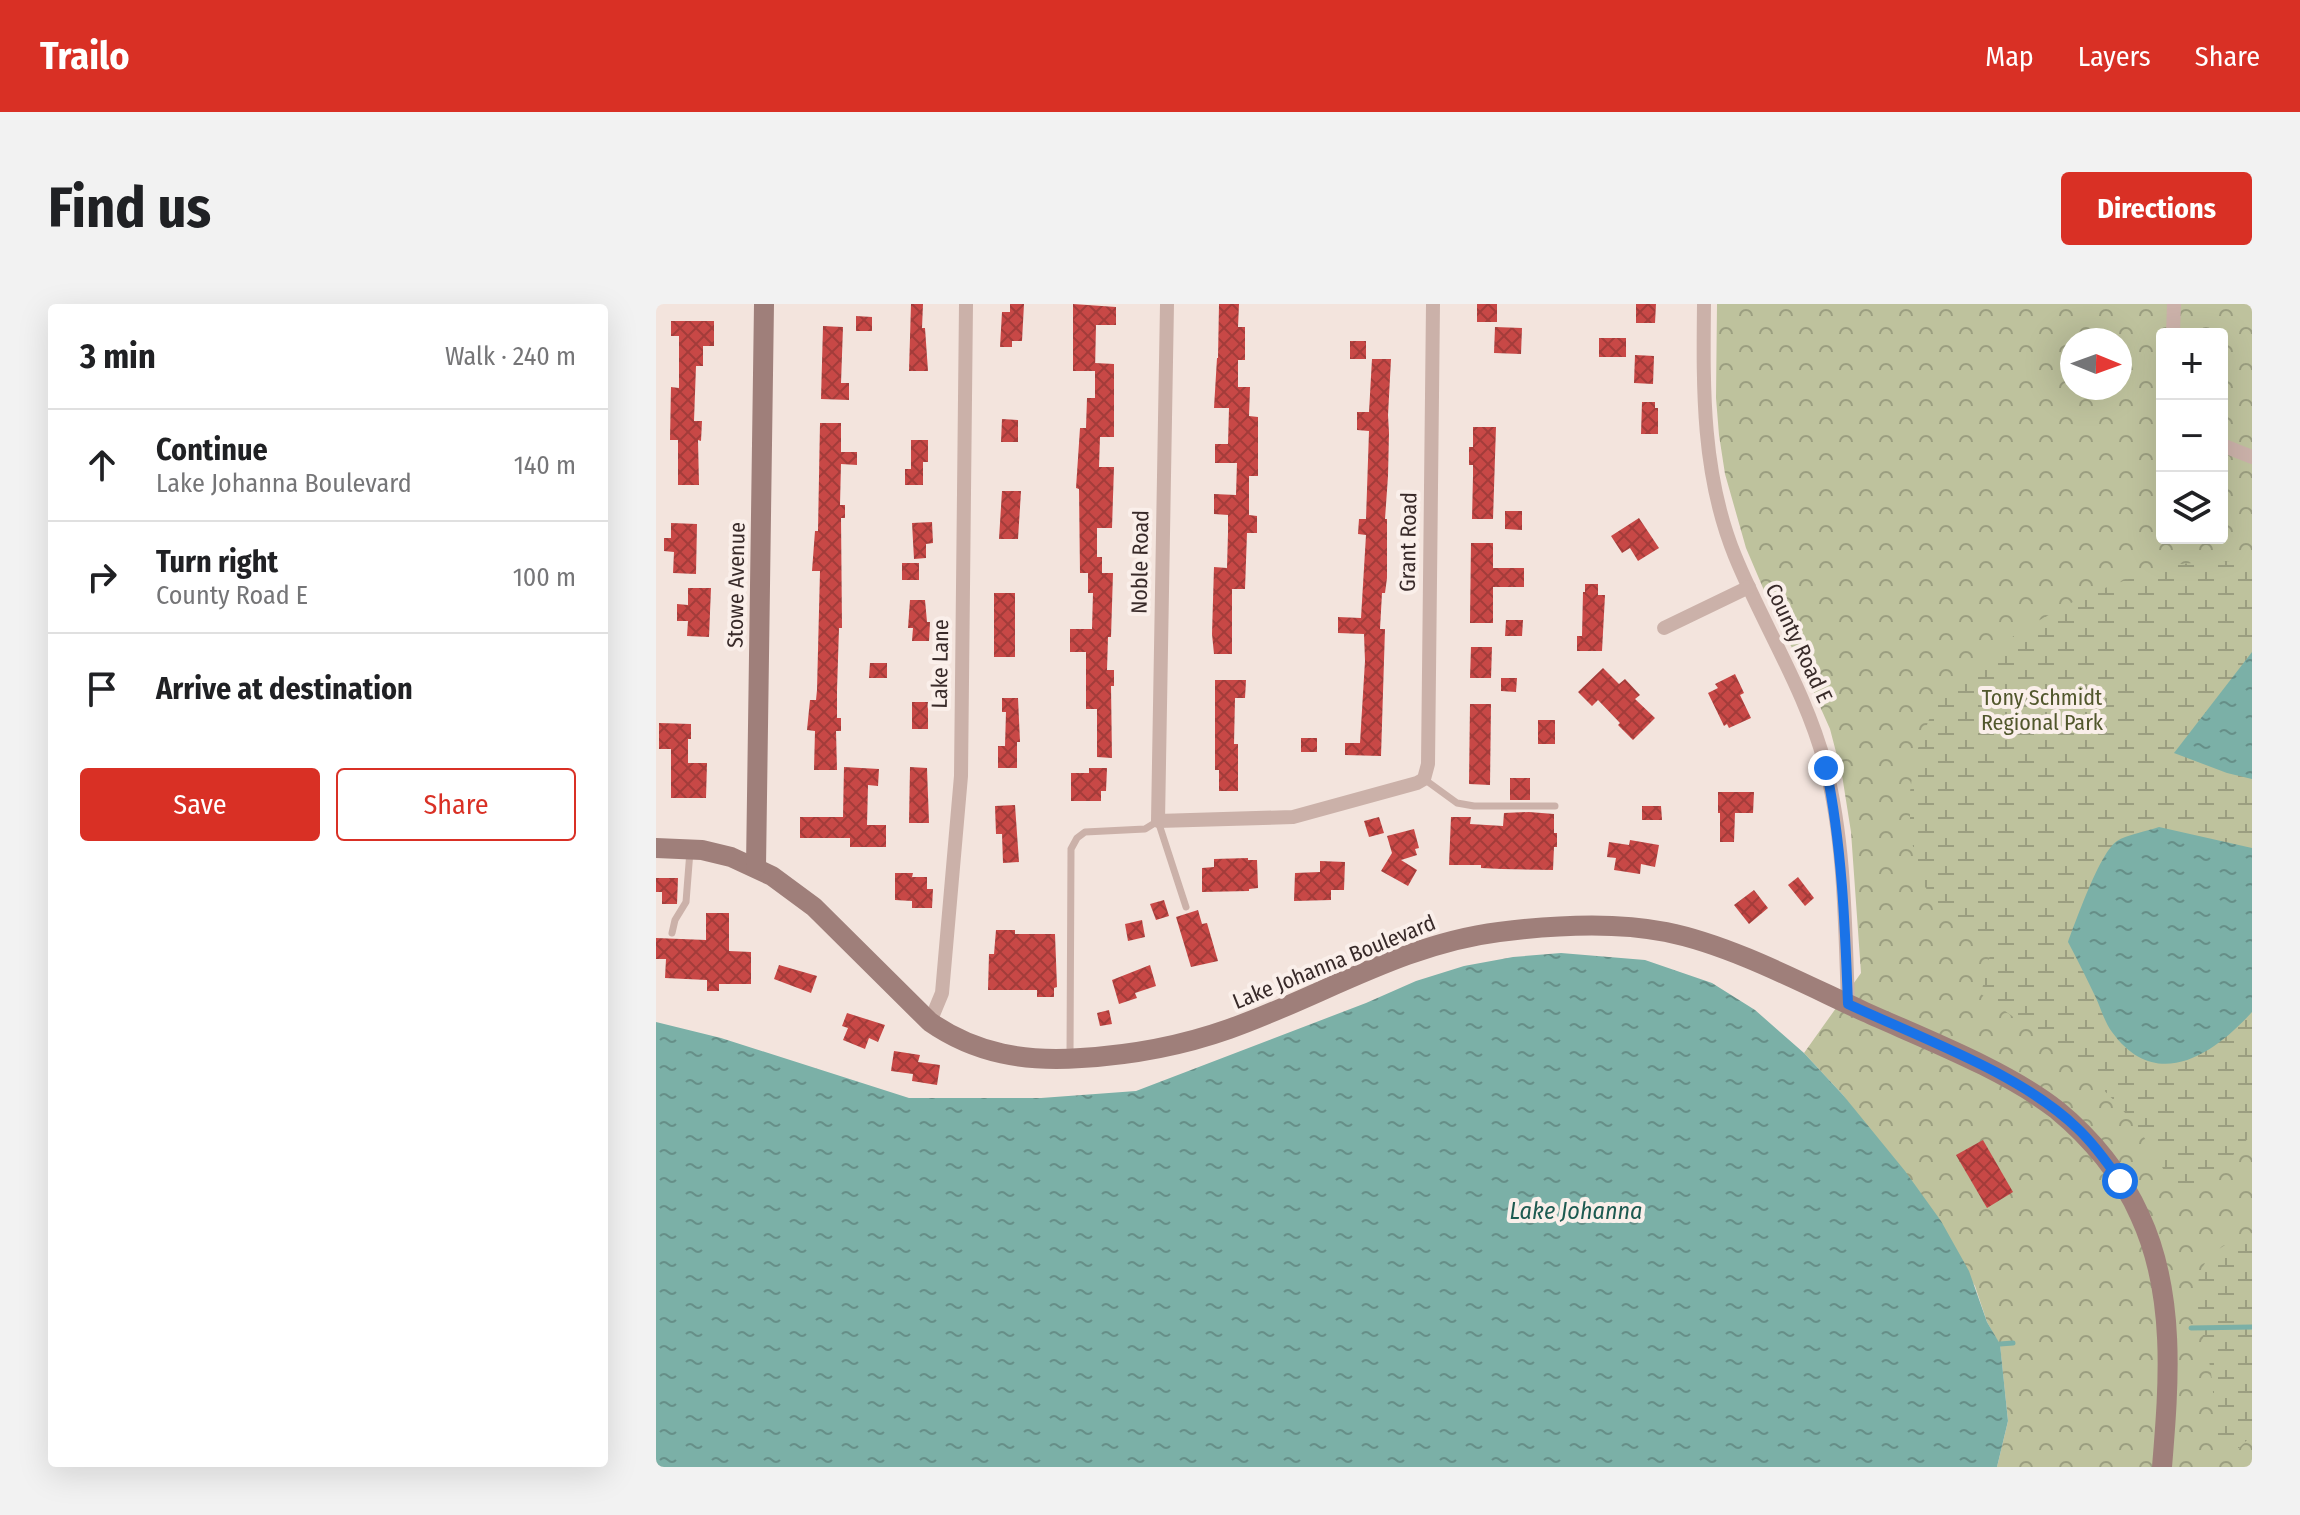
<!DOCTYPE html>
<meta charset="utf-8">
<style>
:root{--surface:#fff;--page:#f2f2f2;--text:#202124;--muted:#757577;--line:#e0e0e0;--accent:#d93025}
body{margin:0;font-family:"Fira Sans Condensed",sans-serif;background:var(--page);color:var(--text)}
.controls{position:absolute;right:24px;top:24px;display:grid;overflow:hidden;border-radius:8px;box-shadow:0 8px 32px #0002}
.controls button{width:72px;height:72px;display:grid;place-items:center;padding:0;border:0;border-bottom:2px solid var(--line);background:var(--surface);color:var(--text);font:40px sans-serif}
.compass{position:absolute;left:1404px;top:24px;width:72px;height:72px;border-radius:50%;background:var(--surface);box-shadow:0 8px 32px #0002;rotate:91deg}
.stop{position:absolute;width:24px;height:24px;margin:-18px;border:6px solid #1a73e8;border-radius:50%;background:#fff}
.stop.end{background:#1a73e8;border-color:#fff;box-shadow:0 2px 8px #0008}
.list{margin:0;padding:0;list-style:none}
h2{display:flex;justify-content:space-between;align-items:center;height:104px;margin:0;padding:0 32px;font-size:34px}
h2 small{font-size:26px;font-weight:400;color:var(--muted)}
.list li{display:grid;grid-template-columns:52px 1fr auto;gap:24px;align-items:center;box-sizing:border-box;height:112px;padding:0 32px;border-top:2px solid var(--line)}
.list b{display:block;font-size:30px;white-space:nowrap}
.list p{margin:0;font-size:26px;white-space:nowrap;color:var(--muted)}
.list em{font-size:26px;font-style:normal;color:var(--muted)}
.actions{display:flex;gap:16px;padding:24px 32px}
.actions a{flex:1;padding:18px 0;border:2px solid var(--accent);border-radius:8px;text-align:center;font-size:28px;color:var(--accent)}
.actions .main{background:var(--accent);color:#fff}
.icon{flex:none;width:44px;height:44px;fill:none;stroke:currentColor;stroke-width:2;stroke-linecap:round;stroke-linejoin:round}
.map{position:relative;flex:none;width:1596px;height:1163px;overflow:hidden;border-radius:8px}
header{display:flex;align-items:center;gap:48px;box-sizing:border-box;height:112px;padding:0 40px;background:var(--accent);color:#fff}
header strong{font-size:38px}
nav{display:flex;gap:44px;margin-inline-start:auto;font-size:28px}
.intro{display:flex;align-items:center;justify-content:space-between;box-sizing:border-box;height:192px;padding:0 48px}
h1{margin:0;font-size:56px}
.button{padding:20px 36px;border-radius:8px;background:var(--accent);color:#fff;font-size:28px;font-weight:700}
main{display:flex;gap:48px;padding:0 48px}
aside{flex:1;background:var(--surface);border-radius:8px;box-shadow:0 8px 32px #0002}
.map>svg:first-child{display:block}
.forest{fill:url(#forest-crowns);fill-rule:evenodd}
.wetland{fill:url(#wetland-marsh)}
.water{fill:url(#water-ripples)}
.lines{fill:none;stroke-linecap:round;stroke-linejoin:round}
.stream{stroke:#7bb0a7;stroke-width:5}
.building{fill:url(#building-cross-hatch)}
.lane{stroke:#cbb1a9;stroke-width:7}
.street{stroke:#cbb1a9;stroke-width:14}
.secondary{stroke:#9f7f7a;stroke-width:20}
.route{stroke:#1a73e8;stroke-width:10}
.labels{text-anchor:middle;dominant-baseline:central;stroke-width:8;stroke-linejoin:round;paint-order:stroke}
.street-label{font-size:22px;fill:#382a29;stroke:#faefea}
.park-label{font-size:22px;fill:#51572c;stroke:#faefea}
.water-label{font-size:24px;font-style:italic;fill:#1d5a51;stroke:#faefea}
</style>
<header>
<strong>Trailo</strong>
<nav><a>Map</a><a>Layers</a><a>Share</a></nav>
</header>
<div class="intro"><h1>Find us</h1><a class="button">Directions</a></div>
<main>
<aside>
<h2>3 min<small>Walk · 240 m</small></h2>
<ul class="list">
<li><svg class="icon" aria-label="ahead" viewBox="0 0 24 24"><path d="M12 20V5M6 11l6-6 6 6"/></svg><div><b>Continue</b><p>Lake Johanna Boulevard</p></div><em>140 m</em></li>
<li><svg class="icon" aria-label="right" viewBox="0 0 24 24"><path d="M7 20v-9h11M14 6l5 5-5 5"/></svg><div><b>Turn right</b><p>County Road E</p></div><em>100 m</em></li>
<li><svg class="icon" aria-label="arrive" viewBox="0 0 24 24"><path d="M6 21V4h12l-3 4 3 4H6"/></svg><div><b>Arrive at destination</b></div></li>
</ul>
<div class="actions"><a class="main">Save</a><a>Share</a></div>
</aside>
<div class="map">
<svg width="1596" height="1163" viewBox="0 0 1596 1163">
<defs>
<pattern id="forest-crowns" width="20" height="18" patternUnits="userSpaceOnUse" patternTransform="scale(2)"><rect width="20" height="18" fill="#bec29d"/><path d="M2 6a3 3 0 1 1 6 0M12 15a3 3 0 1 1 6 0" fill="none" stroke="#9b9e80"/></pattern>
<pattern id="wetland-marsh" width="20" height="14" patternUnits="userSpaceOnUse" patternTransform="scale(2)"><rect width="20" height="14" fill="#bec29d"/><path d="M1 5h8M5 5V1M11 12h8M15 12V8" fill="none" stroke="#9b9e80"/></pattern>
<pattern id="water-ripples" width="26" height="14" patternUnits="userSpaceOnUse" patternTransform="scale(2)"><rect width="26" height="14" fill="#7bb0a7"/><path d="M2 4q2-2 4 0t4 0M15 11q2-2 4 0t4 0" fill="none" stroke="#668f88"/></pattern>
<pattern id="building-cross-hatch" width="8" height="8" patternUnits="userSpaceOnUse" patternTransform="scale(2)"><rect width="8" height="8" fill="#c84846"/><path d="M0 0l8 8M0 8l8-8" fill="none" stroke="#a33c3a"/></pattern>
</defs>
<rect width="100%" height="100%" fill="#f3e4dd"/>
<path class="forest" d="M 1061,0 L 1596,0 L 1596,1163 L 1341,1163 L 1352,1117 L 1344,1041 L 1331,1018 L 1319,982 L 1187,791 L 1148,749 L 1205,669 L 1195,528 L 1186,471 L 1174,425 L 1154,380 L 1113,298 L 1090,244 L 1069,170 L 1063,131 L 1060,94 ZM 1506,30 L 1566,30 L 1566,234 L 1506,234 ZM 1416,36 L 1464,36 L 1464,84 L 1416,84 Z"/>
<g class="wetland">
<path d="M 1562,257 L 1596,258 L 1596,830 L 1543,889 L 1532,896 L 1525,896 C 1510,871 1497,844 1480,822 C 1438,768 1380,729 1325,690 L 1335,646 L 1321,627 L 1283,602 L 1264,576 L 1254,528 L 1254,488 L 1259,452 L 1276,408 L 1302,374 L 1367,325 L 1428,292 L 1483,271 L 1524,260 Z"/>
<path d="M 1596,929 L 1596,1131 L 1583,1144 L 1572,1146 C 1568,1141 1563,1137 1562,1131 C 1557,1108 1558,1085 1554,1062 C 1548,1033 1536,1000 1544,970 C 1551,947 1575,937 1596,929 Z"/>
</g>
<g class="water">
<polygon points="1596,348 1596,475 1571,469 1518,449"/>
<path d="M 1503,523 L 1596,544 L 1596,708 C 1557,751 1500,789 1456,728 C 1449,719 1445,705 1440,694 C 1431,675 1422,657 1412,638 C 1420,617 1444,548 1461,537 C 1470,531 1492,527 1503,523 Z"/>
<polygon points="905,649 989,656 1056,679 1099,706 1148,749 1187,791 1249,867 1285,917 1313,967 1331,1018 1344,1040 1352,1117 1341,1163 0,1163 0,718 65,734 253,794 385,794 480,787 710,699 760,677 808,662 857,653"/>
</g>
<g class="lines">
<g class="stream">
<polyline points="1535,1024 1596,1023"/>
<polyline points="1344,1040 1357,1039"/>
</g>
</g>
<g class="building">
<polygon points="255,0 267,0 266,24 269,24 272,67 253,67"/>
<polygon points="354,0 368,0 366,37 356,37 356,43 344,43 346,8 354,8"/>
<polygon points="417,0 460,3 460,21 440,21 439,67 417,67"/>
<polygon points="563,0 583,0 582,23 589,23 589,56 582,56 582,83 594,83 593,112 602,113 602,172 593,172 593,211 601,212 601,229 591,229 589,285 576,285 576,350 558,350 556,330 558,263 571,264 572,229 572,211 558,210 558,190 580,191 581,159 559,159 559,140 572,140 573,104 558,104 561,54 562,54"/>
<rect x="821" y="0" width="20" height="18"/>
<polygon points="980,0 1000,0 999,19 980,19"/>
<polygon points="200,12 216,13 216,27 200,27"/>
<polygon points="15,17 58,17 58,42 47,42 47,62 40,62 38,117 46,117 45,137 42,136 43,181 22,181 22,136 14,136 15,83 23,84 23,32 15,32"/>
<polygon points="167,22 187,23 185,79 193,79 193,96 165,95"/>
<polygon points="839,23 866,24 865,50 838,49"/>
<rect x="943" y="34" width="27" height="19"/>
<rect x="694" y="37" width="16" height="18"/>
<polygon points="979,51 998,52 997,80 978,79"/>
<polygon points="716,55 735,55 732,111 733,129 732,172 729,215 731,215 731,274 729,289 726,289 724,325 729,325 725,452 689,451 689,439 704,439 709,357 708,330 682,329 682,313 705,314 710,231 702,230 703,215 710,215 713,127 701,126 701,108 713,108"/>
<polygon points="439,59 458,60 458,133 444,133 443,163 458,163 456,224 441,224 441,253 446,253 446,269 457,269 455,333 452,333 451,366 458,366 458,382 455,382 456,454 441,453 441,405 430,405 430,348 414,348 414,325 436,325 437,289 432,289 432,269 424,269 423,185 420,184 424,124 430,124 431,94 439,94"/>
<polygon points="986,98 999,98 999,104 1002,104 1002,130 985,130"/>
<polygon points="346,115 362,116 362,138 345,138"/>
<polygon points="164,119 185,119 185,148 201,148 201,161 185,160 184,201 189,201 189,214 185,214 186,324 183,324 181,386 181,414 185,414 185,427 180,427 181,466 158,466 159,427 151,426 154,396 160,396 161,386 164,267 156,267 159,227 162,227"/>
<polygon points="817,123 840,123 837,215 816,215 817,172 817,161 813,161 813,143 817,143"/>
<polygon points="255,136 272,136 272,158 267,158 267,181 249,181 249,165 255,165"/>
<polygon points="346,187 365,187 362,235 343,235"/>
<polygon points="849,207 866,207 866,226 849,225"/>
<polygon points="983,214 1003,244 982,257 974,244 966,249 955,232"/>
<polygon points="276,218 277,239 270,240 270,254 258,255 256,219"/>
<polygon points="15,219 41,220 40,270 17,269 18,248 8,247 8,234 15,234"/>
<polygon points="815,239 837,239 837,264 868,264 868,283 837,283 837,319 814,319"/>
<rect x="246" y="259" width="17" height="17"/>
<polygon points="929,280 942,280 942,291 949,291 946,347 921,347 921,332 926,332 927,288 929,288"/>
<polygon points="32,284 55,284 53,333 31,332 32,317 21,317 21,300 32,301"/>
<rect x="338" y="289" width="21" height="64"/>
<polygon points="254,296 269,296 271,318 274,318 273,337 256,337 257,324 252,324"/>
<polygon points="850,316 867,316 866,332 849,332"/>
<polygon points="815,343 836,343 835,374 814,374"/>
<polygon points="214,359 231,359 231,374 213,374"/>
<polygon points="947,364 963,380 969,375 984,391 979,395 999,414 977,436 962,421 964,419 942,396 936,402 922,388"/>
<polygon points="1079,370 1088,389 1084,391 1095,414 1073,424 1071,420 1068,422 1052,389 1062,384 1059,380"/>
<polygon points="845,374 861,374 860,388 845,387"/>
<polygon points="559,376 590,376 589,394 579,394 578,440 582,440 582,487 563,487 563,466 559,466"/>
<polygon points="346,394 362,394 364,438 361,438 361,464 342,464 342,442 349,442 350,408 346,408"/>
<rect x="256" y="398" width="16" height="27"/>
<polygon points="814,400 835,400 834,481 813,480"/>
<rect x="882" y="416" width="17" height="24"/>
<polygon points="3,419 35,420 35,435 32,435 32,459 51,459 50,494 15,494 15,445 3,445"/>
<rect x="645" y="434" width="16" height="14"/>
<polygon points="188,463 223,465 222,482 212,481 211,521 230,521 230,543 194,543 194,534 144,534 144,513 187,513"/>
<polygon points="254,463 271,464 273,519 253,519"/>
<polygon points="433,464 451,464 450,487 445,487 445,497 415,497 415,469 433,469"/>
<rect x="854" y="474" width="20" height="22"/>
<polygon points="1062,488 1098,488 1097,509 1079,509 1078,538 1064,538 1064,509 1062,509"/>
<polygon points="359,501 363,558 347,559 346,530 340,530 339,502"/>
<polygon points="986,502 1005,502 1006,516 986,516"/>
<polygon points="873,508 898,510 898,529 901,529 901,543 898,543 897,566 846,565 825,564 825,561 793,561 795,513 815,513 814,520 847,522 848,509"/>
<polygon points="723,513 728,529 713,533 708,517"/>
<polygon points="758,525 763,544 759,545 761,551 745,556 761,566 752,582 725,567 736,549 731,532"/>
<polygon points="974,536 1003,541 999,563 985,560 984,570 958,566 960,554 951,553 953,538 973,541"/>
<polygon points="592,554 592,556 601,556 602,584 593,585 593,587 546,588 546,564 558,563 558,555"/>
<polygon points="664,557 689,558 688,586 675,586 675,596 638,597 639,569 664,568"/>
<polygon points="239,569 257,569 256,573 271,573 271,585 277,585 276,604 256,604 256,597 239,596"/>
<polygon points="1142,573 1158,594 1149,602 1132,581"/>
<polygon points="0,574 22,574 21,600 6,600 6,588 0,588"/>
<polygon points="1098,586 1112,604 1093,620 1078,601"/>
<polygon points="508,596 513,612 500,616 494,600"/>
<polygon points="542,606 546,620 551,619 562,657 535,663 520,613"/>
<polygon points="50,609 73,609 73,647 95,648 95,680 63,680 63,687 51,687 51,676 9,674 10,655 0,655 0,634 50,636"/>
<polygon points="486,616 489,633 472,637 469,620"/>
<polygon points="340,626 359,626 359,630 399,630 401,683 398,684 398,693 381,693 381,686 332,686 333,650 338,650"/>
<polygon points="123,661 161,672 155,689 118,675"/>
<polygon points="494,661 500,682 479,689 481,694 463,700 456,676"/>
<polygon points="453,706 456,720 444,722 441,709"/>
<polygon points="191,709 229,721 222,738 213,734 209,745 187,736 192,724 186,722"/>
<polygon points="238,747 264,751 262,758 284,761 281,781 256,777 257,770 235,767"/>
<polygon points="1327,836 1357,888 1331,904 1300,851"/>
</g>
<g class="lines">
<g class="lane">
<polyline points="768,475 801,499 818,502 899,502"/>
<polyline points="16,629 19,616 30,598 34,547"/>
<polyline points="414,753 415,545 421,534 429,528 489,525 502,517 530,603"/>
</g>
<g class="street">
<polyline points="511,0 502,517 637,513 761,479 768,475 772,460 777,0"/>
<path d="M 1048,0 C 1047,86 1046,171 1079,252 C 1108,323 1151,389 1170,464 C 1189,540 1189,622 1192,700"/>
<polyline points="1517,30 1518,0"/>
<polyline points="1566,141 1596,153"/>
<polyline points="1008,324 1093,283"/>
<polyline points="274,718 286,689 305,472 310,0"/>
</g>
<g class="secondary">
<path d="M 0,544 L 46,546 L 75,553 L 116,572 L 158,603 L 274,718 C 320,750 370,758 425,754 C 476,751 525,742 573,725 C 664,693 746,640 843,628 C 897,621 956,617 1010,628 C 1075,641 1148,680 1209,708 C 1269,735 1350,766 1401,806 C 1435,834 1466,871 1484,912 C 1520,990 1513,1079 1506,1163"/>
<polyline points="100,563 108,0"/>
</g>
</g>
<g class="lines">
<path class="route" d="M 1170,464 C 1186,541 1189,621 1192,700 C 1264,734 1364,769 1421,824 C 1438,840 1451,858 1464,877"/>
</g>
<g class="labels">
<g class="street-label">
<text transform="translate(752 238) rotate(-89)">Grant Road</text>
<text transform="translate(484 258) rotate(-89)">Noble Road</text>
<text transform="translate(80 281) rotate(-89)">Stowe Avenue</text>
<text transform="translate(1143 339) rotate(65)">County Road E</text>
<text transform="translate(284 360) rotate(-89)">Lake Lane</text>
<text transform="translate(678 658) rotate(-22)">Lake Johanna Boulevard</text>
</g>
<g class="park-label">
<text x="1386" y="393">Tony Schmidt<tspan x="1386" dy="25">Regional Park</tspan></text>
</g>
<g class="water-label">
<text x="920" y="907">Lake Johanna</text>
</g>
</g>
</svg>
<div class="controls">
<button>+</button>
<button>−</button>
<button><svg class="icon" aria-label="layers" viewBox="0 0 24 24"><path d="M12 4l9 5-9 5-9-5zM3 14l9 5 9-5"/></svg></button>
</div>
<svg class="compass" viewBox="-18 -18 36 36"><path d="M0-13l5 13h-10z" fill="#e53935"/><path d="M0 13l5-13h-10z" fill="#757577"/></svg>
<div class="stop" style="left:1464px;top:877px"></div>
<div class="stop end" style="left:1170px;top:464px"></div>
</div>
</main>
